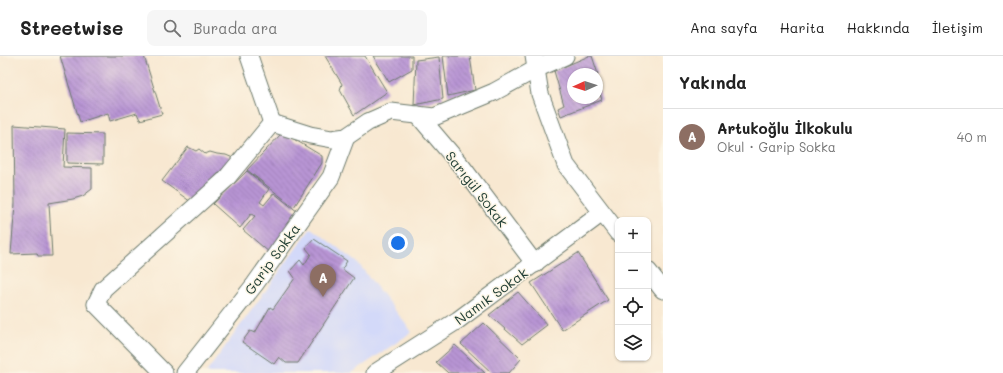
<!DOCTYPE html>
<html lang="tr">
<meta charset="utf-8">
<style>
:root{--surface:#fff;--page:#f6f6f6;--text:#222;--muted:#767676;--line:#e0e0e0;--accent:#d93025}
body{margin:0;font-family:Mali,sans-serif;background:var(--page);color:var(--text)}
.controls{position:absolute;right:12px;bottom:12px;display:grid;overflow:hidden;border-radius:8px;box-shadow:0 1px 3px #0004}
.controls button{width:36px;height:36px;display:grid;place-items:center;padding:0;border:0;border-bottom:1px solid var(--line);background:var(--surface);color:var(--text);font:20px sans-serif}
.compass{position:absolute;left:567px;top:12px;width:36px;height:36px;border-radius:50%;background:var(--surface);box-shadow:0 1px 3px #0004;rotate:267deg}
.you{position:absolute;left:398px;top:187px;width:14px;height:14px;margin:-10px;border:3px solid #fff;border-radius:50%;background:#1a73e8;box-shadow:0 0 0 6px #1a73e833}
.badge{display:grid;place-items:center;width:26px;height:26px;border-radius:50%;background:var(--accent);color:#fff;font-size:13px;font-weight:700}
.pin{position:absolute;translate:-50% -33px;filter:drop-shadow(0 1px 2px #0008)}
.pin::after{content:'';position:absolute;top:21px;width:14px;height:12px;background:inherit;clip-path:polygon(0 0,100% 0,50% 100%)}
.list{margin:0;padding:0;list-style:none}
h2{display:flex;justify-content:space-between;align-items:center;height:52px;margin:0;padding:0 16px;font-size:17px}
h2 small{font-size:13px;font-weight:400;color:var(--muted)}
.list li{display:grid;grid-template-columns:26px 1fr auto;gap:12px;align-items:center;box-sizing:border-box;height:56px;padding:0 16px;border-top:1px solid var(--line)}
.list b{display:block;font-size:15px;white-space:nowrap}
.list p{margin:0;font-size:13px;white-space:nowrap;color:var(--muted)}
.list em{font-size:13px;font-style:normal;color:var(--muted)}
.icon{flex:none;width:22px;height:22px;fill:none;stroke:currentColor;stroke-width:2;stroke-linecap:round;stroke-linejoin:round}
.map{position:relative;flex:none;width:663px;height:317px;overflow:hidden}
header{display:flex;align-items:center;gap:24px;box-sizing:border-box;height:56px;padding:0 20px;background:var(--surface);border-bottom:1px solid var(--line)}
header strong{font-size:19px}
nav{display:flex;gap:22px;margin-inline-start:auto;font-size:14px}
.search{width:280px;height:36px;background:var(--page);display:flex;align-items:center;gap:10px;box-sizing:border-box;padding:0 14px;border-radius:8px;color:var(--muted);font-size:15px}
main{display:flex}
aside{flex:1;background:var(--surface)}
.map>svg:first-child{display:block}
.built{fill:#d3d9f9}
.building{fill:url(#building-back-hatch)}
.lines{fill:none;stroke-linecap:round;stroke-linejoin:round}
.minor-casing{stroke:#6b796b;stroke-width:19}
.minor{stroke:#fff;stroke-width:17}
.labels{text-anchor:middle;dominant-baseline:central;stroke-width:3;stroke-linejoin:round;paint-order:stroke}
.street-label{font-size:14px;fill:#1f3d34;stroke:#fcf5e5}
</style>
<header>
<strong>Streetwise</strong>
<div class="search"><svg class="icon" aria-label="search" viewBox="0 0 24 24"><circle cx="10" cy="10" r="6"/><path d="M15 15l6 6"/></svg>Burada ara</div>
<nav><a>Ana sayfa</a><a>Harita</a><a>Hakkında</a><a>İletişim</a></nav>
</header>
<main>
<div class="map">
<svg width="663" height="317" viewBox="0 0 663 317">
<defs>
<pattern id="building-back-hatch" width="6" height="6" patternUnits="userSpaceOnUse"><rect width="6" height="6" fill="#b894d4"/><path d="M-1 5l2 2M0 0l6 6M5-1l2 2" fill="none" stroke="#957aad"/></pattern>
</defs>
<rect width="100%" height="100%" fill="#fcf5e5"/>
<filter id="ink" filterUnits="userSpaceOnUse"><feTurbulence type="fractalNoise" baseFrequency=".025" numOctaves="2"/><feDisplacementMap in="SourceGraphic" scale="8" xChannelSelector="R" yChannelSelector="G"/><feConvolveMatrix kernelMatrix="1 2 1 2 8 2 1 2 1" color-interpolation-filters="sRGB"/></filter>
<filter id="wash" filterUnits="userSpaceOnUse"><feTurbulence type="fractalNoise" baseFrequency=".012" numOctaves="4" result="noise"/><feDisplacementMap in="SourceGraphic" scale="16" xChannelSelector="R" yChannelSelector="G"/><feGaussianBlur stdDeviation="0.9" result="paint"/><feColorMatrix in="noise" values="0 0 0 0 0 0 0 0 0 0 0 0 0 0 0 0 0 1.4 0 .05"/><feComposite in="paint" operator="in"/></filter>
<g filter="url(#wash)">
<rect width="100%" height="100%" fill="#f8e8d1"/>
<polygon class="built" points="311,172 357,206 412,276 352,317 206,317"/>
<g id="blocks">
<g class="building">
<polygon points="60,0 144,0 162,58 140,64 137,57 110,65 108,57 80,66"/>
<polygon points="325,0 365,0 387,36 354,59 340,34 342,28"/>
<polygon points="373,0 412,0 412,13 389,26"/>
<polygon points="443,0 470,0 475,34 448,40"/>
<polygon points="589,0 592,0 598,18 573,18 573,42 597,42 597,29 602,44 561,60 558,52 564,49 554,15"/>
<polygon points="439,1 443,43 414,49 416,4"/>
<polygon points="14,69 65,73 63,111 92,112 92,133 83,140 73,143 49,147 52,200 38,200 37,197 11,198 15,148"/>
<polygon points="67,77 103,78 103,108 67,107"/>
<polygon points="281,78 287,79 322,100 322,107 294,151 247,114"/>
<polygon points="188,91 196,95 199,93 205,98 210,96 217,98 226,99 233,102 191,146 162,125"/>
<polygon points="247,115 269,133 260,146 264,149 274,137 298,156 270,197 243,174 255,160 251,158 240,172 213,148"/>
<polygon points="314,183 347,205 342,213 354,222 298,307 286,307 279,301 274,308 242,286 250,275 255,277 270,251 273,253 295,222 290,215 300,204 304,209 311,198 306,192"/>
<polygon points="578,197 608,244 562,274 531,227"/>
<polygon points="518,236 547,269 522,288 489,259"/>
<polygon points="484,267 521,303 509,317 492,317 461,288"/>
<polygon points="455,289 485,317 448,317 436,306"/>
</g>
</g>
</g>
<g filter="url(#ink)">
<use href="#blocks" fill-opacity="0" stroke="#6b796b" stroke-width="1"/>
<g class="lines">
<defs>
<g id="minor">
<polyline points="249,0 272,67"/>
<polyline points="534,0 540,38 566,109 618,177"/>
<polyline points="418,59 463,112 535,208"/>
<polyline points="272,67 310,79 332,83 346,81 368,66 391,56 434,61 494,36 536,13 565,0"/>
<polyline points="648,215 663,234"/>
<polyline points="164,317 96,248 103,233 225,124 272,67"/>
<polyline points="185,317 255,228 331,121 346,81"/>
<polyline points="375,317 458,264 602,157"/>
</g>
</defs>
<use href="#minor" class="minor-casing"/>
<use href="#minor" class="minor"/>
</g>
</g>
<g class="labels">
<g class="street-label">
<text transform="translate(477 133) rotate(52)">Sarıgül Sokak</text>
<text transform="translate(272 203) rotate(-54)">Garip Sokka</text>
<text transform="translate(491 240) rotate(-36)">Namık Sokak</text>
</g>
</g>
</svg>
<div class="controls">
<button>+</button>
<button>−</button>
<button><svg class="icon" aria-label="locate" viewBox="0 0 24 24"><circle cx="12" cy="12" r="6"/><path d="M12 2v4M12 18v4M2 12h4M18 12h4"/></svg></button>
<button><svg class="icon" aria-label="layers" viewBox="0 0 24 24"><path d="M12 4l9 5-9 5-9-5zM3 14l9 5 9-5"/></svg></button>
</div>
<svg class="compass" viewBox="-18 -18 36 36"><path d="M0-13l5 13h-10z" fill="#e53935"/><path d="M0 13l5-13h-10z" fill="#767676"/></svg>
<div class="you"></div>
<div class="pin badge" style="left:323px;top:241px;background:#8d6e63">A</div>
</div>
<aside>
<h2>Yakında<small></small></h2>
<ul class="list">
<li><span class="badge" style="background:#8d6e63">A</span><div><b>Artukoğlu İlkokulu</b><p>Okul · Garip Sokka</p></div><em>40 m</em></li>
</ul>
</aside>
</main>
